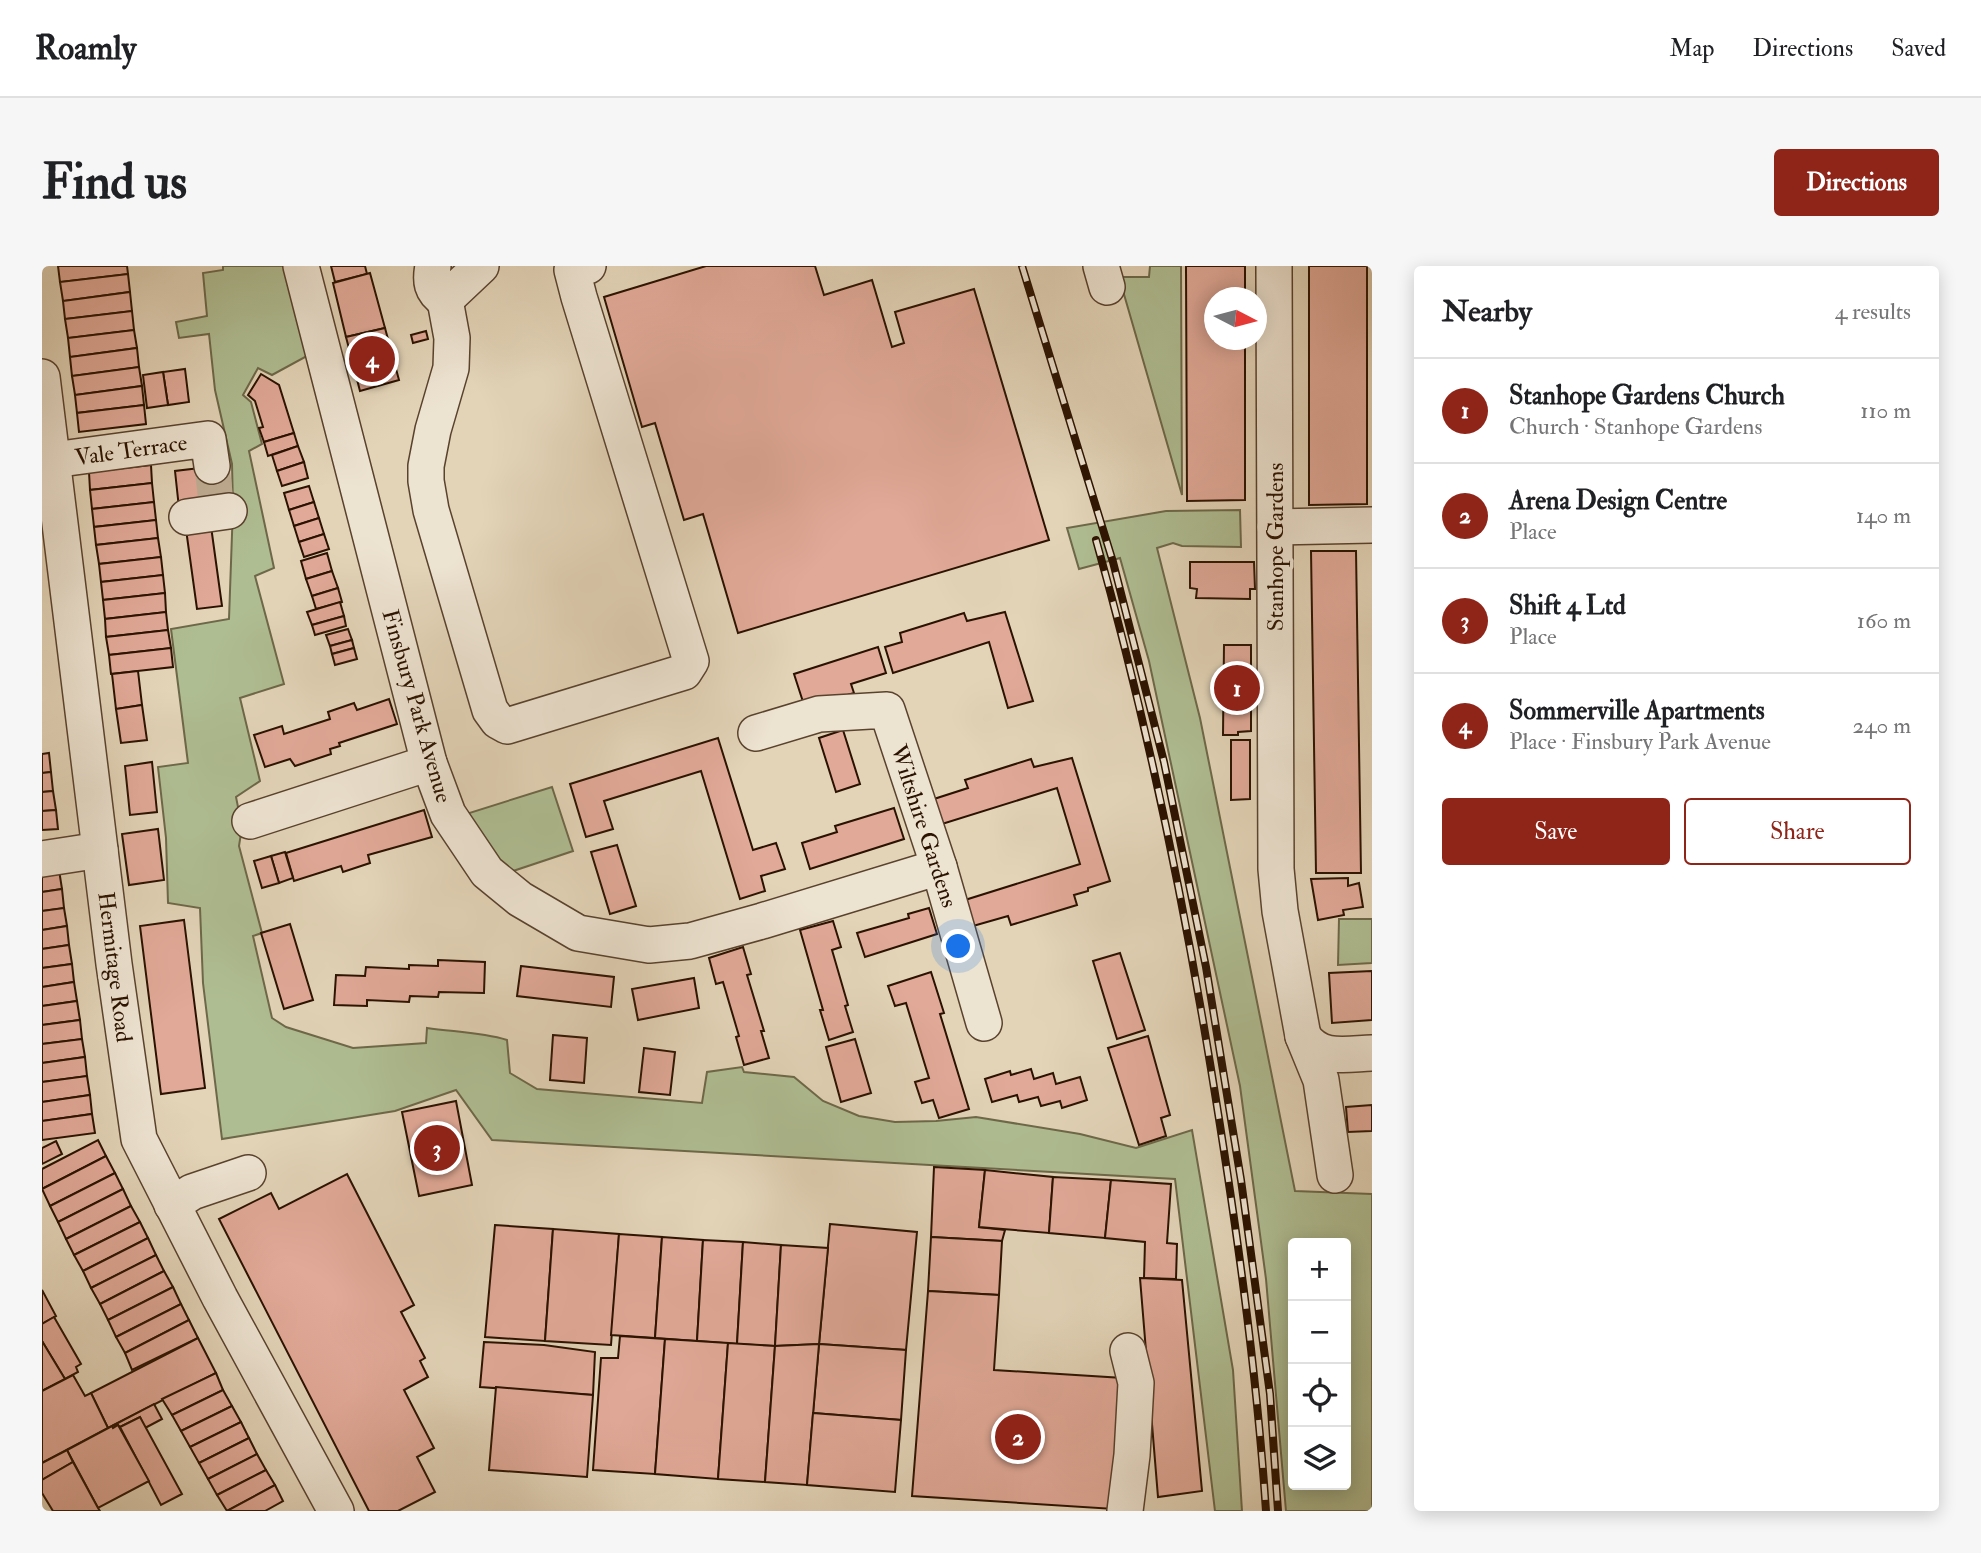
<!DOCTYPE html>
<meta charset="utf-8">
<style>
:root{--surface:#fff;--page:#f6f6f6;--text:#202124;--muted:#757577;--line:#e0e0e0;--accent:#8f2418}
body{margin:0;font-family:"IM FELL Double Pica",serif;background:var(--page);color:var(--text)}
.controls{position:absolute;right:21px;bottom:21px;display:grid;overflow:hidden;border-radius:7px;box-shadow:0 4px 18px #0003}
.controls button{width:63px;height:63px;display:grid;place-items:center;padding:0;border:0;border-bottom:2px solid var(--line);background:var(--surface);color:var(--text);font:35px sans-serif}
.compass{position:absolute;left:1162px;top:21px;width:63px;height:63px;border-radius:50%;background:var(--surface);box-shadow:0 4px 18px #0003;rotate:96deg}
.you{position:absolute;left:917px;top:681px;width:24px;height:24px;margin:-18px;border:5px solid #fff;border-radius:50%;background:#1a73e8;box-shadow:0 0 0 10px #1a73e833}
.badge{display:grid;place-items:center;width:46px;height:46px;border-radius:50%;background:var(--accent);color:#fff;font-size:23px;font-weight:700}
.pin{position:absolute;translate:-50% -50%;border:4px solid #fff;box-shadow:0 2px 7px #0006}
.list{margin:0;padding:0;list-style:none}
h2{display:flex;justify-content:space-between;align-items:center;height:91px;margin:0;padding:0 28px;font-size:30px}
h2 small{font-size:23px;font-weight:400;color:var(--muted)}
.list li{display:grid;grid-template-columns:46px 1fr auto;gap:21px;align-items:center;box-sizing:border-box;height:105px;padding:0 28px;border-top:2px solid var(--line)}
.list b{display:block;font-size:26px;white-space:nowrap}
.list p{margin:0;font-size:23px;white-space:nowrap;color:var(--muted)}
.list em{font-size:23px;font-style:normal;color:var(--muted)}
.actions{display:flex;gap:14px;padding:21px 28px}
.actions a{flex:1;padding:16px 0;border:2px solid var(--accent);border-radius:7px;text-align:center;font-size:24px;color:var(--accent)}
.actions .main{background:var(--accent);color:#fff}
.icon{flex:none;width:38px;height:38px;fill:none;stroke:currentColor;stroke-width:2;stroke-linecap:round;stroke-linejoin:round}
.map{position:relative;flex:none;width:1330px;height:1245px;overflow:hidden;border-radius:7px}
header{display:flex;align-items:center;gap:42px;box-sizing:border-box;height:98px;padding:0 35px;background:var(--surface);border-bottom:2px solid var(--line)}
header strong{font-size:33px}
nav{display:flex;gap:38px;margin-inline-start:auto;font-size:24px}
.intro{display:flex;align-items:center;justify-content:space-between;box-sizing:border-box;height:168px;padding:0 42px}
h1{margin:0;font-size:49px}
.button{padding:18px 32px;border-radius:7px;background:var(--accent);color:#fff;font-size:24px;font-weight:700}
main{display:flex;gap:42px;padding:0 42px}
aside{flex:1;background:var(--surface);border-radius:7px;box-shadow:0 4px 18px #0003}
.map>svg:first-child{display:block}
.green{fill:#afbd92;stroke:#6d6849;stroke-width:2;fill-rule:evenodd}
.building{fill:#e1a998;stroke:#2b1200;stroke-width:2}
.lines{fill:none;stroke-linecap:round;stroke-linejoin:round}
.minor-tunnel{stroke:#bead93;stroke-width:35;stroke-dasharray:35 18;stroke-linecap:butt}
.minor-casing{stroke:#59422e;stroke-width:38}
.minor{stroke:#ede3d1;stroke-width:35}
.rail-casing{stroke:#2b1200;stroke-width:8}
.rail{stroke:#ede3d1;stroke-width:5;stroke-dasharray:16;stroke-linecap:butt}
.labels{text-anchor:middle;dominant-baseline:central;stroke-width:7;stroke-linejoin:round;paint-order:stroke}
.street-label{font-size:23px;fill:#2b1200;stroke:#ede3d1}
</style>
<header>
<strong>Roamly</strong>
<nav><a>Map</a><a>Directions</a><a>Saved</a></nav>
</header>
<div class="intro"><h1>Find us</h1><a class="button">Directions</a></div>
<main>
<div class="map">
<svg width="1330" height="1245" viewBox="0 0 1330 1245">
<rect width="100%" height="100%" fill="#e3d4b8"/>
<filter id="stains"><feTurbulence type="fractalNoise" baseFrequency=".00286" numOctaves="4"/><feColorMatrix values="0 0 0 0 .2 0 0 0 0 .09 0 0 0 0 .02 0 0 0 .5 -.17"/></filter>
<radialGradient id="worn" r=".72"><stop offset=".6" stop-color="#630" stop-opacity="0"/><stop offset="1" stop-color="#630" stop-opacity=".3"/></radialGradient>
<g class="green">
<path d="M 181,0 L 242,0 L 265,90 L 230,109 L 216,102 L 201,129 L 209,136 L 220,178 L 207,185 L 232,302 L 213,310 L 242,418 L 198,432 L 218,515 L 194,531 L 200,561 L 197,580 L 220,667 L 211,670 L 230,752 L 244,761 L 311,782 L 384,777 L 385,762 C 412,766 439,766 465,774 L 468,807 L 495,823 L 660,837 L 665,806 L 700,801 L 702,806 L 752,811 L 781,835 L 817,850 L 853,856 L 894,855 L 934,851 L 1038,868 L 1094,882 L 1150,864 L 1191,1104 L 1200,1245 L 1173,1245 L 1133,913 L 450,874 L 414,824 L 353,845 L 180,873 L 161,717 L 158,642 L 126,637 L 124,572 L 116,501 L 146,497 L 129,363 L 187,353 L 191,240 L 190,198 L 173,124 L 167,68 L 137,72 L 134,56 L 165,50 L 161,7 L 181,4 Z"/>
<polygon points="1108,0 1139,0 1140,229 1077,11 1107,11"/>
<path d="M 1198,244 L 1199,281 L 1140,280 L 1131,277 L 1115,282 L 1158,452 L 1253,925 L 1330,928 L 1330,1245 L 1244,1245 L 1224,1013 L 1198,820 L 1107,395 L 1078,292 L 1037,303 L 1025,262 L 1124,245 ZM 1251,977 L 1304,977 L 1304,1219 L 1251,1219 Z"/>
<polygon points="510,521 531,585 468,606 436,574 424,548"/>
<polygon points="1297,653 1330,653 1330,697 1296,699"/>
</g>
<g class="building">
<polygon points="16,0 85,0 86,8 18,16"/>
<polygon points="289,0 323,0 325,8 293,16"/>
<polygon points="664,0 773,0 782,29 830,14 850,81 862,77 853,46 932,23 1007,274 696,367 661,248 642,254 613,157 600,161 562,31"/>
<polygon points="1144,0 1203,0 1203,32 1172,32 1172,74 1203,74 1203,234 1145,235"/>
<polygon points="1267,0 1325,0 1325,238 1267,239"/>
<polygon points="328,7 343,62 304,71 291,17"/>
<polygon points="86,8 88,26 21,35 18,16"/>
<polygon points="88,26 90,45 23,53 21,35"/>
<polygon points="90,45 92,64 26,72 23,53"/>
<polygon points="343,62 357,114 318,125 304,71"/>
<polygon points="92,64 95,82 28,91 26,72"/>
<polygon points="384,65 386,73 371,77 369,69"/>
<polygon points="95,82 97,101 30,110 28,91"/>
<polygon points="97,101 100,120 33,129 30,110"/>
<polygon points="143,103 147,136 126,139 121,106"/>
<polygon points="121,106 126,139 105,142 101,109"/>
<polygon points="219,108 237,119 252,167 222,176 217,162 221,161 213,135 206,129"/>
<polygon points="100,120 102,139 35,147 33,129"/>
<polygon points="102,139 104,158 37,166 35,147"/>
<polygon points="252,167 256,180 226,190 222,176"/>
<polygon points="256,180 262,196 235,205 230,189"/>
<polygon points="262,196 266,212 240,220 235,205"/>
<polygon points="109,199 110,217 48,224 47,206"/>
<polygon points="183,199 186,235 137,242 133,205"/>
<polygon points="110,217 112,236 50,243 48,224"/>
<polygon points="267,220 272,236 247,244 242,227"/>
<polygon points="112,236 114,254 52,261 50,243"/>
<polygon points="272,236 277,252 252,260 247,244"/>
<polygon points="277,252 282,268 257,276 252,260"/>
<polygon points="168,253 180,340 155,343 143,256"/>
<polygon points="114,254 116,272 54,279 52,261"/>
<polygon points="282,268 287,283 262,291 257,276"/>
<polygon points="116,272 119,291 57,298 54,279"/>
<polygon points="1269,285 1314,285 1319,607 1274,607"/>
<polygon points="285,287 290,305 264,313 259,295"/>
<polygon points="119,291 121,309 59,316 57,298"/>
<polygon points="1148,296 1212,296 1213,323 1208,323 1208,333 1154,332 1155,323 1148,322"/>
<polygon points="290,305 296,322 270,330 264,313"/>
<polygon points="121,309 123,327 61,334 59,316"/>
<polygon points="296,322 300,336 274,343 270,330"/>
<polygon points="123,327 124,346 63,353 61,334"/>
<polygon points="298,336 302,350 270,359 265,346"/>
<polygon points="124,346 126,364 64,371 63,353"/>
<polygon points="963,346 991,435 966,442 947,376 851,407 843,381 860,376 858,367 922,347 925,355"/>
<polygon points="302,350 304,360 273,369 270,359"/>
<polygon points="306,363 310,374 288,380 284,369"/>
<polygon points="126,364 129,382 67,389 64,371"/>
<polygon points="310,374 312,382 290,388 288,380"/>
<polygon points="1182,379 1209,379 1209,465 1196,466 1196,469 1181,469"/>
<polygon points="836,381 844,407 809,418 812,427 763,442 752,408"/>
<polygon points="129,382 131,401 69,408 67,389"/>
<polygon points="312,382 315,393 293,399 290,388"/>
<polygon points="96,405 100,439 74,443 70,408"/>
<polygon points="347,433 355,458 297,477 298,480 288,483 289,488 253,500 248,493 223,501 212,469 240,460 242,468 288,453 286,446 312,437 315,444"/>
<polygon points="100,439 105,474 79,477 74,443"/>
<polygon points="801,464 818,518 794,526 777,472"/>
<polygon points="676,472 711,584 734,577 743,603 719,610 723,625 698,633 659,505 562,535 571,563 544,571 528,518"/>
<polygon points="1189,474 1208,474 1208,533 1189,534"/>
<polygon points="7,487 9,506 0,507 0,488"/>
<polygon points="1030,492 1068,615 1046,622 1046,625 1032,629 1035,639 969,659 966,650 931,660 923,634 1038,598 1015,522 900,558 892,533 926,522 923,514 989,493 992,501"/>
<polygon points="110,496 115,546 88,549 83,500"/>
<polygon points="9,506 11,525 0,526 0,507"/>
<polygon points="11,525 14,544 0,545 0,526"/>
<polygon points="852,542 862,573 768,603 760,577 795,566 793,560"/>
<polygon points="14,544 16,563 0,564 0,545"/>
<polygon points="382,544 390,571 326,589 328,597 301,606 299,600 252,615 244,587"/>
<polygon points="116,563 122,614 87,619 80,568"/>
<polygon points="575,579 594,640 568,648 549,586"/>
<polygon points="243,586 251,612 237,617 229,590"/>
<polygon points="229,590 237,617 220,622 212,595"/>
<polygon points="17,604 20,623 0,626 0,606"/>
<polygon points="1306,612 1306,620 1317,617 1321,641 1301,644 1302,649 1276,654 1269,613"/>
<polygon points="20,623 22,642 0,645 0,626"/>
<polygon points="22,642 25,660 0,664 0,645"/>
<polygon points="887,642 895,668 823,691 815,667 867,652 866,648"/>
<polygon points="142,654 163,822 119,828 98,660"/>
<polygon points="791,655 799,681 790,684 806,739 803,740 811,766 787,774 778,744 781,744 758,664"/>
<polygon points="248,658 271,734 242,743 219,667"/>
<polygon points="25,660 27,679 0,683 0,664"/>
<polygon points="27,679 30,698 0,702 0,683"/>
<polygon points="701,681 709,708 705,709 722,765 719,765 727,792 702,799 694,771 697,770 681,716 674,718 667,692"/>
<polygon points="1078,687 1103,764 1075,773 1051,695"/>
<polygon points="396,694 443,696 442,727 397,726 396,731 368,730 367,736 325,734 325,740 292,739 294,709 323,710 324,701 367,703 367,699 396,700"/>
<polygon points="30,698 32,716 0,721 0,702"/>
<polygon points="479,700 572,711 569,741 475,730"/>
<polygon points="1330,705 1330,754 1290,757 1287,707"/>
<polygon points="889,706 902,747 898,748 927,843 897,852 891,834 880,837 873,816 887,812 864,737 853,740 846,720"/>
<polygon points="652,712 657,742 596,754 590,723"/>
<polygon points="32,716 35,735 0,740 0,721"/>
<polygon points="35,735 38,754 0,759 0,740"/>
<polygon points="38,754 40,773 0,778 0,759"/>
<polygon points="511,769 545,772 542,817 508,814"/>
<polygon points="1106,770 1128,849 1119,852 1124,870 1097,879 1066,782"/>
<polygon points="40,773 43,791 0,797 0,778"/>
<polygon points="813,773 829,827 799,836 784,781"/>
<polygon points="602,782 633,786 628,829 597,826"/>
<polygon points="43,791 45,810 0,816 0,797"/>
<polygon points="989,803 992,813 1011,807 1014,818 1038,811 1045,834 1020,842 1018,835 999,840 996,831 977,836 975,829 950,836 943,813 968,805 969,809"/>
<polygon points="45,810 48,829 0,836 0,816"/>
<polygon points="48,829 50,848 0,855 0,836"/>
<polygon points="414,835 430,919 377,930 360,846"/>
<polygon points="1330,839 1330,865 1306,866 1304,841"/>
<polygon points="50,848 53,867 0,874 0,855"/>
<polygon points="56,874 64,890 0,923 0,903"/>
<polygon points="14,875 20,888 0,898 0,882"/>
<polygon points="64,890 73,907 8,940 0,923"/>
<polygon points="892,901 943,904 937,961 963,964 960,975 889,971"/>
<polygon points="943,904 1011,911 1007,967 937,961"/>
<polygon points="73,907 81,923 16,956 8,940"/>
<polygon points="305,908 372,1039 359,1046 383,1092 378,1095 386,1111 362,1124 392,1182 375,1191 393,1226 356,1245 327,1245 177,953 229,927 237,943"/>
<polygon points="1011,911 1069,914 1063,972 1007,967"/>
<polygon points="1069,914 1129,918 1125,977 1135,978 1134,1013 1102,1012 1103,976 1063,972"/>
<polygon points="81,923 89,940 24,973 16,956"/>
<polygon points="89,940 98,956 32,989 24,973"/>
<polygon points="98,956 106,972 41,1005 32,989"/>
<polygon points="788,958 875,966 864,1084 777,1078"/>
<polygon points="453,959 511,963 503,1075 443,1071"/>
<polygon points="511,963 577,968 569,1079 503,1075"/>
<polygon points="577,968 620,971 613,1072 569,1069"/>
<polygon points="620,971 661,974 655,1075 613,1072"/>
<polygon points="889,971 960,975 957,1029 886,1025"/>
<polygon points="106,972 114,989 49,1022 41,1005"/>
<polygon points="661,974 701,976 695,1078 655,1075"/>
<polygon points="701,976 739,979 733,1080 695,1078"/>
<polygon points="739,979 786,982 777,1078 733,1080"/>
<polygon points="114,989 122,1005 58,1038 49,1022"/>
<polygon points="122,1005 131,1021 66,1054 58,1038"/>
<polygon points="1098,1012 1140,1014 1160,1225 1116,1231"/>
<polygon points="131,1021 139,1038 74,1071 66,1054"/>
<polygon points="0,1024 14,1050 0,1058"/>
<polygon points="886,1025 957,1029 952,1104 1081,1112 1072,1243 870,1230"/>
<polygon points="139,1038 147,1054 83,1087 74,1071"/>
<polygon points="12,1051 39,1098 34,1101 36,1106 23,1113 0,1075 0,1058"/>
<polygon points="147,1054 156,1072 90,1104 83,1087"/>
<polygon points="578,1070 623,1073 613,1208 551,1204 559,1092 576,1092"/>
<polygon points="156,1072 174,1107 66,1162 49,1127"/>
<polygon points="623,1073 686,1077 676,1213 613,1208"/>
<polygon points="0,1075 23,1113 0,1125"/>
<polygon points="442,1076 502,1079 553,1086 551,1129 438,1121"/>
<polygon points="686,1077 733,1080 723,1216 676,1213"/>
<polygon points="777,1078 864,1084 859,1154 771,1147"/>
<polygon points="777,1078 765,1219 723,1216 733,1080"/>
<polygon points="174,1107 181,1124 130,1149 120,1133"/>
<polygon points="31,1109 43,1130 49,1127 66,1162 0,1197 0,1125"/>
<polygon points="454,1121 551,1129 545,1211 447,1204"/>
<polygon points="181,1124 190,1140 139,1165 130,1149"/>
<polygon points="112,1138 120,1153 103,1162 98,1151 78,1161 76,1159 71,1162 70,1160"/>
<polygon points="190,1140 199,1156 148,1181 139,1165"/>
<polygon points="771,1147 859,1154 853,1226 765,1219"/>
<polygon points="98,1151 140,1228 119,1239 78,1161"/>
<polygon points="199,1156 207,1172 157,1197 148,1181"/>
<polygon points="76,1159 107,1215 56,1242 25,1184 70,1160 71,1162"/>
<polygon points="207,1172 215,1188 166,1213 157,1197"/>
<polygon points="25,1184 31,1196 0,1214 0,1197"/>
<polygon points="215,1188 224,1204 175,1229 166,1213"/>
<polygon points="31,1196 56,1242 58,1245 11,1245 0,1227 0,1214"/>
<polygon points="224,1204 233,1219 185,1245 175,1229"/>
<polygon points="233,1219 241,1235 223,1245 185,1245"/>
</g>
<g class="lines">
<polyline class="minor-tunnel" points="170,200 174,236"/>
<defs>
<g id="minor">
<polyline points="259,0 387,497 406,548 445,606 478,633 536,667 607,679 648,675 720,655 897,601"/>
<path d="M 391,0 C 388,15 389,25 403,34 L 439,0"/>
<polyline points="1059,0 1065,21"/>
<polyline points="1232,0 1234,603 1238,645 1261,770 1279,814 1293,909"/>
<polyline points="403,34 410,72 409,102 391,164 384,200 384,215 389,244 448,444 456,455 465,460 642,406 649,395 537,31 530,4 546,0"/>
<polyline points="0,111 72,698 97,873 178,1032 294,1245"/>
<polyline points="11,194 166,173 170,200"/>
<polyline points="145,251 187,245"/>
<polyline points="1233,261 1330,259"/>
<polyline points="714,467 777,448 845,444 897,601 942,757"/>
<polyline points="208,555 387,497"/>
<polyline points="0,593 58,584"/>
<path d="M 1261,770 C 1278,795 1303,788 1330,787"/>
<polyline points="130,939 150,926 206,907"/>
<polyline points="1083,1245 1090,1189 1094,1117 1086,1085"/>
</g>
</defs>
<use href="#minor" class="minor-casing"/>
<use href="#minor" class="minor"/>
<defs>
<g id="rail">
<polyline points="980,0 1071,296 1122,496 1164,701 1199,914 1228,1128 1236,1245"/>
<path d="M 1054,274 C 1103,448 1140,625 1169,803 C 1193,950 1214,1097 1224,1245"/>
</g>
</defs>
<use href="#rail" class="rail-casing"/>
<use href="#rail" class="rail"/>
</g>
<g class="labels">
<g class="street-label">
<text transform="translate(89 184) rotate(-8)">Vale Terrace</text>
<text transform="translate(1233 281) rotate(-90)">Stanhope Gardens</text>
<text transform="translate(375 440) rotate(74)">Finsbury Park Avenue</text>
<text transform="translate(882 560) rotate(72)">Wiltshire Gardens</text>
<text transform="translate(73 701) rotate(83)">Hermitage Road</text>
</g>
</g>
<rect width="100%" height="100%" filter="url(#stains)"/>
<rect width="100%" height="100%" fill="url(#worn)"/>
</svg>
<div class="controls">
<button>+</button>
<button>−</button>
<button><svg class="icon" aria-label="locate" viewBox="0 0 24 24"><circle cx="12" cy="12" r="6"/><path d="M12 2v4M12 18v4M2 12h4M18 12h4"/></svg></button>
<button><svg class="icon" aria-label="layers" viewBox="0 0 24 24"><path d="M12 4l9 5-9 5-9-5zM3 14l9 5 9-5"/></svg></button>
</div>
<svg class="compass" viewBox="-18 -18 36 36"><path d="M0-13l5 13h-10z" fill="#e53935"/><path d="M0 13l5-13h-10z" fill="#757577"/></svg>
<div class="you"></div>
<div class="pin badge" style="left:1195px;top:422px">1</div>
<div class="pin badge" style="left:976px;top:1171px">2</div>
<div class="pin badge" style="left:395px;top:882px">3</div>
<div class="pin badge" style="left:330px;top:93px">4</div>
</div>
<aside>
<h2>Nearby<small>4 results</small></h2>
<ul class="list">
<li><span class="badge">1</span><div><b>Stanhope Gardens Church</b><p>Church · Stanhope Gardens</p></div><em>110 m</em></li>
<li><span class="badge">2</span><div><b>Arena Design Centre</b><p>Place</p></div><em>140 m</em></li>
<li><span class="badge">3</span><div><b>Shift 4 Ltd</b><p>Place</p></div><em>160 m</em></li>
<li><span class="badge">4</span><div><b>Sommerville Apartments</b><p>Place · Finsbury Park Avenue</p></div><em>240 m</em></li>
</ul>
<div class="actions"><a class="main">Save</a><a>Share</a></div>
</aside>
</main>
